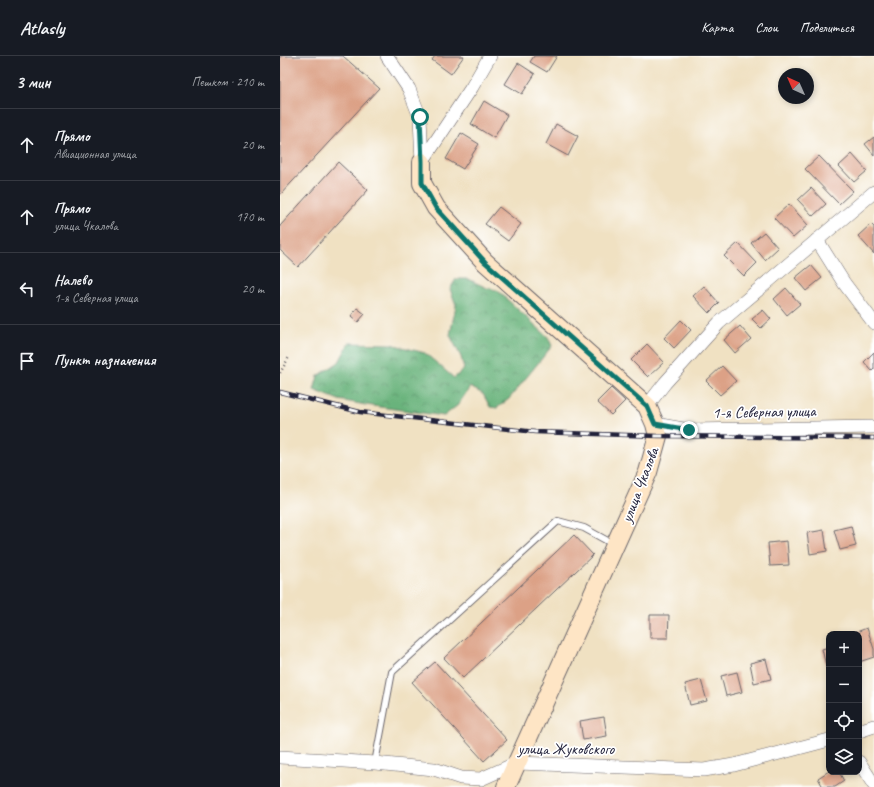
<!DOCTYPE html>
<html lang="ru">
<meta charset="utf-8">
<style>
:root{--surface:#171b24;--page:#20242c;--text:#f1f3f6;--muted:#9ea1a6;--line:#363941}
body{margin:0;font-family:Caveat,sans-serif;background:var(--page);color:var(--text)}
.controls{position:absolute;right:12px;bottom:12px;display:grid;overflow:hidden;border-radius:8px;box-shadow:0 2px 6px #0003}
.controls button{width:36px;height:36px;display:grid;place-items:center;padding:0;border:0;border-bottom:1px solid var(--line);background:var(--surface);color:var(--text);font:20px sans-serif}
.compass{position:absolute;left:498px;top:12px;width:36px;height:36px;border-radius:50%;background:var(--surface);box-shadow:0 2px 6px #0003;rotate:315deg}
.stop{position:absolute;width:12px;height:12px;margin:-9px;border:3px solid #0f766e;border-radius:50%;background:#fff}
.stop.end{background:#0f766e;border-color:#fff;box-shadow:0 1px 4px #0008}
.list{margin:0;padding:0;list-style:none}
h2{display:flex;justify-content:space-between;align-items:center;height:52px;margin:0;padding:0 16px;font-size:17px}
h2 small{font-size:13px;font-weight:400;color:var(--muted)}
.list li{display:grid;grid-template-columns:26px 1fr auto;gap:12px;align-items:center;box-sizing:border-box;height:72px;padding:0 16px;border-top:1px solid var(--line)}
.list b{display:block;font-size:15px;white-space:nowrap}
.list p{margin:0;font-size:13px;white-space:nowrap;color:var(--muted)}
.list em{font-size:13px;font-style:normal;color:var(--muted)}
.icon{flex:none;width:22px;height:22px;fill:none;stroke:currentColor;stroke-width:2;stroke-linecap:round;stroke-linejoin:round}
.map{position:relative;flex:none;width:594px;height:731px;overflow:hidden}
header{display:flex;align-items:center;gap:24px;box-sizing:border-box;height:56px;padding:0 20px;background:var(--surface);border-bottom:1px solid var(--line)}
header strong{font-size:19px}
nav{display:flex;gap:22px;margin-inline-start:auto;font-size:14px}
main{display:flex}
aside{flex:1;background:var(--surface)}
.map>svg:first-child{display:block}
.forest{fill:url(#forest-crowns);stroke:#466a5b}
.building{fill:#dca186}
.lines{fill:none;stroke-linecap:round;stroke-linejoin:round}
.lane-casing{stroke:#6a656a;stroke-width:8}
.street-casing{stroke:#6a656a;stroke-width:14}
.secondary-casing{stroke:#6a656a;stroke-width:20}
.path{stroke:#6a656a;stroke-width:2.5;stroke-dasharray:1 3;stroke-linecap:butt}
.lane{stroke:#fff;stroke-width:6}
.street{stroke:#fff;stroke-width:13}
.secondary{stroke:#fee5c5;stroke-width:18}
.rail-casing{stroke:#22223b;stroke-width:4.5}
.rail{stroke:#fff;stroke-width:3;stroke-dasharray:9;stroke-linecap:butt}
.route{stroke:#0f766e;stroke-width:5}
.labels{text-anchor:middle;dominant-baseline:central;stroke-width:3.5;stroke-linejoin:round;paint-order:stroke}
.street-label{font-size:16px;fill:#22223b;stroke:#fff}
</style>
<header>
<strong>Atlasly</strong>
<nav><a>Карта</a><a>Слои</a><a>Поделиться</a></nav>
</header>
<main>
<aside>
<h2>3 мин<small>Пешком · 210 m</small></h2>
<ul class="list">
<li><svg class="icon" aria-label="ahead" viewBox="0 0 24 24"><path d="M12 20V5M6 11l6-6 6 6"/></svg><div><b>Прямо</b><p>Авиационная улица</p></div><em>20 m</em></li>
<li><svg class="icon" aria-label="ahead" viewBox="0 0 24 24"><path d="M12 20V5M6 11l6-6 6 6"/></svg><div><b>Прямо</b><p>улица Чкалова</p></div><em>170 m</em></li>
<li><svg class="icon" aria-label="left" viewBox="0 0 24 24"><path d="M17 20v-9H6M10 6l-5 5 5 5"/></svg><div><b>Налево</b><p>1-я Северная улица</p></div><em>20 m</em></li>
<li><svg class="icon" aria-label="arrive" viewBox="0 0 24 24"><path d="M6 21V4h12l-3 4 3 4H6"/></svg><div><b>Пункт назначения</b></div></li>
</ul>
</aside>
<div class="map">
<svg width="594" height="731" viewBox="0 0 594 731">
<defs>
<pattern id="forest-crowns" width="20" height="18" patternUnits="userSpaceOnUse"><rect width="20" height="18" fill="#69b37b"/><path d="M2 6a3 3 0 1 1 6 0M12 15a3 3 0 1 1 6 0" fill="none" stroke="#569166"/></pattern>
</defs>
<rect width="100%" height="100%" fill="#fff"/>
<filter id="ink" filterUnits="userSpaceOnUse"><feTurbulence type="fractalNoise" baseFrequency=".025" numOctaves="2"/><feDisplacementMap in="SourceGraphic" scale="8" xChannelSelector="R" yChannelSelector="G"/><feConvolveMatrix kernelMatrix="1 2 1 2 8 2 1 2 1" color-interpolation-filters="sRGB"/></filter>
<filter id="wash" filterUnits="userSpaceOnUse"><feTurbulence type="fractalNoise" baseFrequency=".012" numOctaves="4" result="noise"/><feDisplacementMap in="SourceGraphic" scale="16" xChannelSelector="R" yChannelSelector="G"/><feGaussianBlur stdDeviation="0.9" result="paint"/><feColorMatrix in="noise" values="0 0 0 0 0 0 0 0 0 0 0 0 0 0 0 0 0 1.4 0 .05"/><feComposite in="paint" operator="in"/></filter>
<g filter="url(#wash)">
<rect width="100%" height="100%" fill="#f0e1c2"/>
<polygon class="forest" points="176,223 188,223 207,232 217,234 268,281 272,290 229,343 217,352 210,351 203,338 190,331 178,349 164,360 86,349 59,344 34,334 38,320 59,306 69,287 111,288 145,297 174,322 184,313 181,301 170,279 176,249 170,233"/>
<g id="blocks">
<g class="building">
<polygon points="0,0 63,0 99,32 0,139"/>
<polygon points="155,0 184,0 171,18 152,4"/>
<polygon points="254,0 277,0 267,16 250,6"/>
<polygon points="238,7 255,18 242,38 225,28"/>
<polygon points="204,45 227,59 214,82 191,68"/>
<polygon points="276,68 298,80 288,100 266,88"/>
<polygon points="181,77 199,88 183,113 166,103"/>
<polygon points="594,81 594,99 585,88"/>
<polygon points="572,98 587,115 574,126 559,110"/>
<polygon points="539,100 573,135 559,148 525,113"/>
<polygon points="58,106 88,134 18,211 0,194 0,170"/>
<polygon points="531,132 546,148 533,160 518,144"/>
<polygon points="509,148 528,169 513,182 494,162"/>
<polygon points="219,151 241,168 228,185 205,168"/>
<polygon points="591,168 594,171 594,198 578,180"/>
<polygon points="484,176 498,192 485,204 471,187"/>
<polygon points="458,187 477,207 464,220 444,200"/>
<polygon points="531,209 542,222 526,235 515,222"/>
<polygon points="424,230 439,247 429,257 413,240"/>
<polygon points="506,232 520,248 507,259 494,243"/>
<polygon points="77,252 85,258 78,266 71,260"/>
<polygon points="483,254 491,263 481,272 472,263"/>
<polygon points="401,264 411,274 394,292 384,282"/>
<polygon points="460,270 471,283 455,297 444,284"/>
<polygon points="367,288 384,306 368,321 351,304"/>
<polygon points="594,296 594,313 592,315 584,306"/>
<polygon points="442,310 456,325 440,339 426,325"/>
<polygon points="331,332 345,345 331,359 317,346"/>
<polygon points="571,470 576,490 560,494 554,474"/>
<polygon points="544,474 547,495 530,498 527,477"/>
<polygon points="294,479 313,499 183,622 164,602"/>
<polygon points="507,485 509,509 490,510 488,487"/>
<polygon points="370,559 389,559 388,582 370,582"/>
<polygon points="587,572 594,593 594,601 579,606 579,578 571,578"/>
<polygon points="549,591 549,613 547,614 542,593"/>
<polygon points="486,603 491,623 474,627 470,607"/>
<polygon points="155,606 227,684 204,705 132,626"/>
<polygon points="457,616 462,636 446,640 441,620"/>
<polygon points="421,624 427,645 410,649 405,628"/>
<polygon points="324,661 327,680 303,684 300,665"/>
<polygon points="549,715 549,716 559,716 564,725 555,731 543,731 538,722"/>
</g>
</g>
</g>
<g filter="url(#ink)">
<use href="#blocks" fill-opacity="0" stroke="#6a656a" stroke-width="1"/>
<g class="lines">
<defs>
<polyline id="lane" points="95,707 112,616 278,465 304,472 333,488"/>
<g id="street">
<polyline points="107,0 129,33 140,61 142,106"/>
<polyline points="142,106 192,31 210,0"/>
<polyline points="537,184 564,227 594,267"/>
<polyline points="367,350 385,327 439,267 594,136"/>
<polyline points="375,368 409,374 594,371"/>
<polyline points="579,675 594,670"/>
<polyline points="0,701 95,707 154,713 181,722 201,723 237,707 424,714 454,709 549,684"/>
<polyline points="579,706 594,729"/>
</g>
<polyline id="secondary" points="142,106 142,127 156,152 205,206 367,350 375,368 378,380 368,416 226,731"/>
</defs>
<use href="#lane" class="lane-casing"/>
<use href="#street" class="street-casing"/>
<use href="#secondary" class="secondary-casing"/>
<polyline class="path" points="0,317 9,301"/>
<use href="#lane" class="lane"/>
<use href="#street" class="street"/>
<use href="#secondary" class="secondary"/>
<defs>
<polyline id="rail" points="0,336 80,356 255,376 378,380 594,382"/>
</defs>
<use href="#rail" class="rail-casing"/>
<use href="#rail" class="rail"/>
</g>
</g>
<g class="lines" filter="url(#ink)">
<polyline class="route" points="140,61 142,106 142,127 156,152 205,206 367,350 375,368 409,374"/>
</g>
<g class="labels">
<g class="street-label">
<text transform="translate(484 356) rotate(-1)">1-я Северная улица</text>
<text transform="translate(360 429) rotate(-69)">улица Чкалова</text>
<text x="286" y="693">улица Жуковского</text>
</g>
</g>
</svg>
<div class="controls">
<button>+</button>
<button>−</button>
<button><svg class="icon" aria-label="locate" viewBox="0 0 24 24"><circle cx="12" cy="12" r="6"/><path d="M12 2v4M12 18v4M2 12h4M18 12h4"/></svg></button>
<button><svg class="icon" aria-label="layers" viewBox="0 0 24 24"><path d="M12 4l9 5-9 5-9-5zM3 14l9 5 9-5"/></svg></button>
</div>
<svg class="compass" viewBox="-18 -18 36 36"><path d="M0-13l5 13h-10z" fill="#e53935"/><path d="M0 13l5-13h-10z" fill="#9ea1a6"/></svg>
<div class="stop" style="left:140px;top:61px"></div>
<div class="stop end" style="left:409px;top:374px"></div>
</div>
</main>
